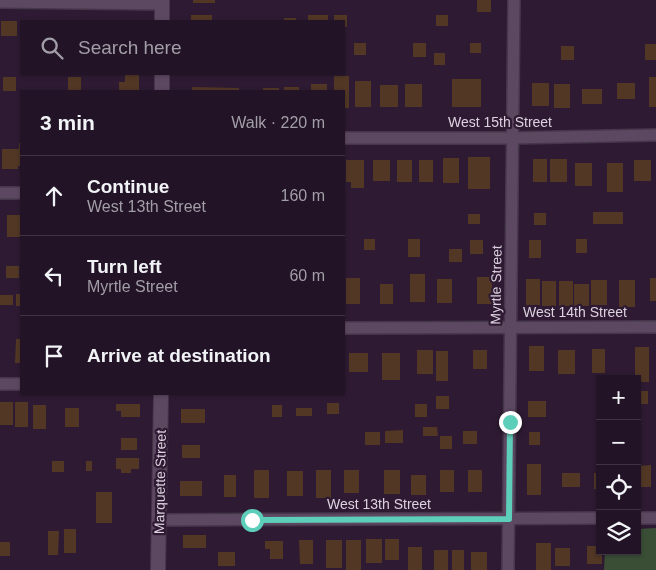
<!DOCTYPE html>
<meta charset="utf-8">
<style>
:root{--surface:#221426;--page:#2e2132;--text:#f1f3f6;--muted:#a29ea7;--line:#3f3343}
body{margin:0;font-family:Helvetica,sans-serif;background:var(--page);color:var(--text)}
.controls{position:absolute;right:15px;bottom:15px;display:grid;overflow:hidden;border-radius:0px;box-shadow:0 1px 4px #0004}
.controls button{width:45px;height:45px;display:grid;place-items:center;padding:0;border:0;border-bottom:1px solid var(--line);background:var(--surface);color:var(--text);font:25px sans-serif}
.stop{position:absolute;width:15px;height:15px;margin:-11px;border:4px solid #5dceb9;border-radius:50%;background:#fff}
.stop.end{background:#5dceb9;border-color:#fff;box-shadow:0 1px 5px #0008}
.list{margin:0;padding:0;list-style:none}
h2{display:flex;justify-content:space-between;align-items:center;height:65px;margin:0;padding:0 20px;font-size:21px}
h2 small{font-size:16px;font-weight:400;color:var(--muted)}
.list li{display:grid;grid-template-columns:32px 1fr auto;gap:15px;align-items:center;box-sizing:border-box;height:80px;padding:0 20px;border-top:1px solid var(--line)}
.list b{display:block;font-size:19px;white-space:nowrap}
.list p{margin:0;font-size:16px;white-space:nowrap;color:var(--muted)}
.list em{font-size:16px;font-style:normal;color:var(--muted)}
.icon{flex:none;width:28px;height:28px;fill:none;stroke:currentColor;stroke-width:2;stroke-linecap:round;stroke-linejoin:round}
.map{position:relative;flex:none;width:656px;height:570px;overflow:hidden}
.search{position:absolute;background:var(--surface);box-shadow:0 1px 4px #0004;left:20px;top:20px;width:325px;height:55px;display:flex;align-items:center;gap:12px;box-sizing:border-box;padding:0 18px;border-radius:0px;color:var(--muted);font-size:19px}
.panel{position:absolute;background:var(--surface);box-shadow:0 1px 4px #0004;left:20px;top:90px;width:325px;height:305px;border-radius:0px}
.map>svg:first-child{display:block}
.green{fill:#3a4d35}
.building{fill:#523725}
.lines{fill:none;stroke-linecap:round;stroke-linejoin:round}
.minor-casing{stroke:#46364a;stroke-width:14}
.tertiary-casing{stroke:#46364a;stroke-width:16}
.minor{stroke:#5d4862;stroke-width:11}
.tertiary{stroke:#5d4862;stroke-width:14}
.route{stroke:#5dceb9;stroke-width:6}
.labels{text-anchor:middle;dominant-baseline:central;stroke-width:4.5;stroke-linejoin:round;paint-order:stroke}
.street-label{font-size:14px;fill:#ded2e1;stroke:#2e1b33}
</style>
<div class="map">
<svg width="656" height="570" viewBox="0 0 656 570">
<rect width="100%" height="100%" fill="#2e1b33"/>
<polygon class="green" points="656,528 656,570 604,570 605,551 637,551 637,529"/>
<g class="building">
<rect x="193" y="0" width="22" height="3"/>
<rect x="477" y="0" width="14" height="12"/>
<rect x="191" y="15" width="21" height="6"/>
<rect x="308" y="15" width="20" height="6"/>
<polygon points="334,15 347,15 347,27 344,27 344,21 334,21"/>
<rect x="436" y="15" width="12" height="11"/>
<rect x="284" y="18" width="12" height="3"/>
<rect x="1" y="21" width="16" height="15"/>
<rect x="354" y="43" width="12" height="12"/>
<rect x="413" y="43" width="13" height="14"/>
<rect x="470" y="43" width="11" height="10"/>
<rect x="645" y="44" width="11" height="16"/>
<rect x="561" y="46" width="13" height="14"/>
<rect x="434" y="53" width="11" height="12"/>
<polygon points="125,75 139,75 139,90 119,90 119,82 125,82"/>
<polygon points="334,76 349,76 349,108 344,108 344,91 334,91"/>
<rect x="3" y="77" width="13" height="14"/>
<rect x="68" y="77" width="13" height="14"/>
<rect x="649" y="77" width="7" height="30"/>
<rect x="452" y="79" width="29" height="28"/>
<rect x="355" y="81" width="16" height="26"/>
<rect x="532" y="83" width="17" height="23"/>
<rect x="617" y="83" width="18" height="16"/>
<rect x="311" y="84" width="16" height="7"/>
<rect x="405" y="84" width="17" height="23"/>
<rect x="554" y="84" width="16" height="24"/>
<rect x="380" y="85" width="18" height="22"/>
<polygon points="192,87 239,88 239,91 192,91"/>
<rect x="284" y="87" width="15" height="4"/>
<rect x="263" y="88" width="16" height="3"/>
<rect x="582" y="89" width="20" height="15"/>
<polygon points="19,143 21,143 21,166 18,166 18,169 2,169 2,149 19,149"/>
<rect x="468" y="157" width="22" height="32"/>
<rect x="443" y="158" width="16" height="25"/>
<rect x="533" y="159" width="14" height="23"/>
<rect x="550" y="159" width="17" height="23"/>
<polygon points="346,160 364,160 364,188 351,188 351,182 346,182"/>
<rect x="373" y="160" width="17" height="21"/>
<rect x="397" y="160" width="15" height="22"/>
<rect x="419" y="160" width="14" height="22"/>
<rect x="634" y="160" width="17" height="21"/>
<rect x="575" y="163" width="17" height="23"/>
<rect x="607" y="163" width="16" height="29"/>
<rect x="593" y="212" width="30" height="12"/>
<rect x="534" y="213" width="12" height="12"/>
<rect x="468" y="214" width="12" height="10"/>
<rect x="7" y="215" width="14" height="22"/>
<rect x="364" y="239" width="11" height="11"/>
<rect x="408" y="239" width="12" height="18"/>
<rect x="576" y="239" width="11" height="14"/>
<rect x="470" y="240" width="13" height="14"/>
<rect x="529" y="240" width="12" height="18"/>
<rect x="449" y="249" width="13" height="13"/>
<rect x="6" y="266" width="13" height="12"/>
<rect x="410" y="274" width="15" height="28"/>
<rect x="477" y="277" width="15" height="27"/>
<rect x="346" y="278" width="14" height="26"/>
<rect x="650" y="278" width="6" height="23"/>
<rect x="437" y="279" width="15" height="24"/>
<rect x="526" y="279" width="14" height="26"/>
<rect x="591" y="280" width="16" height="25"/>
<rect x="619" y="280" width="16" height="27"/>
<rect x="542" y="281" width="14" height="25"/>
<rect x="559" y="281" width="14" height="25"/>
<rect x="380" y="284" width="13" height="20"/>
<rect x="574" y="284" width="15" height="22"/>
<rect x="16" y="294" width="5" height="12"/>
<rect x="0" y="295" width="13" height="10"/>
<polygon points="16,339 21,339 21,363 15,363"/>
<rect x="529" y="346" width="15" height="25"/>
<polygon points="635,347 649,347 649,382 637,382 637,379 635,379"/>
<rect x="592" y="349" width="13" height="24"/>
<rect x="417" y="350" width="16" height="24"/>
<rect x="473" y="350" width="14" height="19"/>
<rect x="558" y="350" width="17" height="24"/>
<rect x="436" y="351" width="12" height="30"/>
<rect x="349" y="353" width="19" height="19"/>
<rect x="382" y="353" width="18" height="27"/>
<rect x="637" y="391" width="11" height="13"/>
<rect x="436" y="396" width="13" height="13"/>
<rect x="528" y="401" width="18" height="16"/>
<rect x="0" y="402" width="13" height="23"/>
<rect x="15" y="402" width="13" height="25"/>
<rect x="327" y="403" width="12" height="11"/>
<polygon points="116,404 140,404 140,417 121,417 121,411 116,411"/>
<rect x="415" y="404" width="12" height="13"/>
<rect x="33" y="405" width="13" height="24"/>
<rect x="272" y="405" width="10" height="12"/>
<rect x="65" y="408" width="14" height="19"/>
<rect x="296" y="408" width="16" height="8"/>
<rect x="181" y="409" width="24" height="14"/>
<polygon points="423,427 437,427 438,436 423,436"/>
<polygon points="403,430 403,443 385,443 385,431"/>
<rect x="463" y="431" width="14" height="13"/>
<rect x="365" y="432" width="15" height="13"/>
<rect x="529" y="432" width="11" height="13"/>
<rect x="440" y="436" width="12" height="13"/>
<rect x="121" y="438" width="16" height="12"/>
<rect x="182" y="445" width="18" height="13"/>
<polygon points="116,458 139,458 139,469 131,469 131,473 121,473 121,469 116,469"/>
<rect x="52" y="461" width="12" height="11"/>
<rect x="86" y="461" width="6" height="10"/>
<rect x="527" y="464" width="14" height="31"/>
<polygon points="651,465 651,487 637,487 637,466"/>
<rect x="254" y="470" width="15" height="28"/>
<rect x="316" y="470" width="15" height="28"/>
<rect x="344" y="470" width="15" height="23"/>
<rect x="384" y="470" width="16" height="24"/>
<rect x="440" y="470" width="14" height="22"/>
<rect x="468" y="470" width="14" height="22"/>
<rect x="287" y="471" width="16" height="25"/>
<rect x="562" y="473" width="18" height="14"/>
<rect x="594" y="473" width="6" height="16"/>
<rect x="224" y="475" width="12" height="22"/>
<rect x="411" y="475" width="15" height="20"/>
<rect x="180" y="481" width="22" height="15"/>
<rect x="96" y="492" width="16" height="31"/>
<rect x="64" y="529" width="12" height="24"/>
<polygon points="48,531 59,531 58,555 48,555"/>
<rect x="183" y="535" width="23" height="13"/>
<rect x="366" y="539" width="16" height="24"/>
<rect x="385" y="539" width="14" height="21"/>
<polygon points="299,540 313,540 313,564 300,564"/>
<rect x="326" y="540" width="16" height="28"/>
<rect x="346" y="540" width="15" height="30"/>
<polygon points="265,541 283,541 283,559 270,559 270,549 265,549"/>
<rect x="0" y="542" width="10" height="14"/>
<rect x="536" y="543" width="15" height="27"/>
<polygon points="587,546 600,546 600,551 602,551 602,564 587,564"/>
<rect x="408" y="547" width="14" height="23"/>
<rect x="555" y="548" width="15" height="18"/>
<rect x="434" y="550" width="14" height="20"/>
<rect x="452" y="550" width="12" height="20"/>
<rect x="218" y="552" width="17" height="14"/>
<rect x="471" y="552" width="16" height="18"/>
</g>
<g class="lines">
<defs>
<g id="minor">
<polyline points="0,2 162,4"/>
<polyline points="344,138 513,138 656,135"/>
<polyline points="0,193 21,193"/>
<polyline points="344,328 656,327"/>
<polyline points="0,384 21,384"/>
<polyline points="637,518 656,518"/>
<polyline points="159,520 600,518"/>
<polyline points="508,570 514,0"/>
</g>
<g id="tertiary">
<polyline points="162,21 162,0"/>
<polyline points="162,91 162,74"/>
<polyline points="158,570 161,394"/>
</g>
</defs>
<use href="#minor" class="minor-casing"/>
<use href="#tertiary" class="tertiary-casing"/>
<use href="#minor" class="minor"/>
<use href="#tertiary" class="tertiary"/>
</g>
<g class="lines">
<polyline class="route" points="252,520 509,519 510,422"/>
</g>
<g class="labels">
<g class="street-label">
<text x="500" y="122">West 15th Street</text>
<text transform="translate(496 285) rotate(-89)">Myrtle Street</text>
<text x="575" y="312">West 14th Street</text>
<text transform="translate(160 482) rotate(-89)">Marquette Street</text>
<text x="379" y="504">West 13th Street</text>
</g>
</g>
</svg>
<div class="controls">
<button>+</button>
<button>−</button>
<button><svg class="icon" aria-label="locate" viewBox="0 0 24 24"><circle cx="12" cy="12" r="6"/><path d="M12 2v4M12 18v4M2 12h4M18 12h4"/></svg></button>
<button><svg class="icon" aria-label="layers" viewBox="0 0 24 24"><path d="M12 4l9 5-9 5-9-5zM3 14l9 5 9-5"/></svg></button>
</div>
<div class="stop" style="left:252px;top:520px"></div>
<div class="stop end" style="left:510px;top:422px"></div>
<div class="search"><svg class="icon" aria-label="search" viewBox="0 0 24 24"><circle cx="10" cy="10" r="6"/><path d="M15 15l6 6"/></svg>Search here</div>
<section class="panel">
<h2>3 min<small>Walk · 220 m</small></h2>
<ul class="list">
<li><svg class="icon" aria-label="ahead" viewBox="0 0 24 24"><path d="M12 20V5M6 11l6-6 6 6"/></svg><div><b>Continue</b><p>West 13th Street</p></div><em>160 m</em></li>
<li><svg class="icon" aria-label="left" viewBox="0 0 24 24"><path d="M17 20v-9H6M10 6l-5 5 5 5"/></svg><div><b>Turn left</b><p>Myrtle Street</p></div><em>60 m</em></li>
<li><svg class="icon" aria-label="arrive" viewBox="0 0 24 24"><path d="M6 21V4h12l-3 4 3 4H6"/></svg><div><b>Arrive at destination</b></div></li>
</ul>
</section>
</div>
